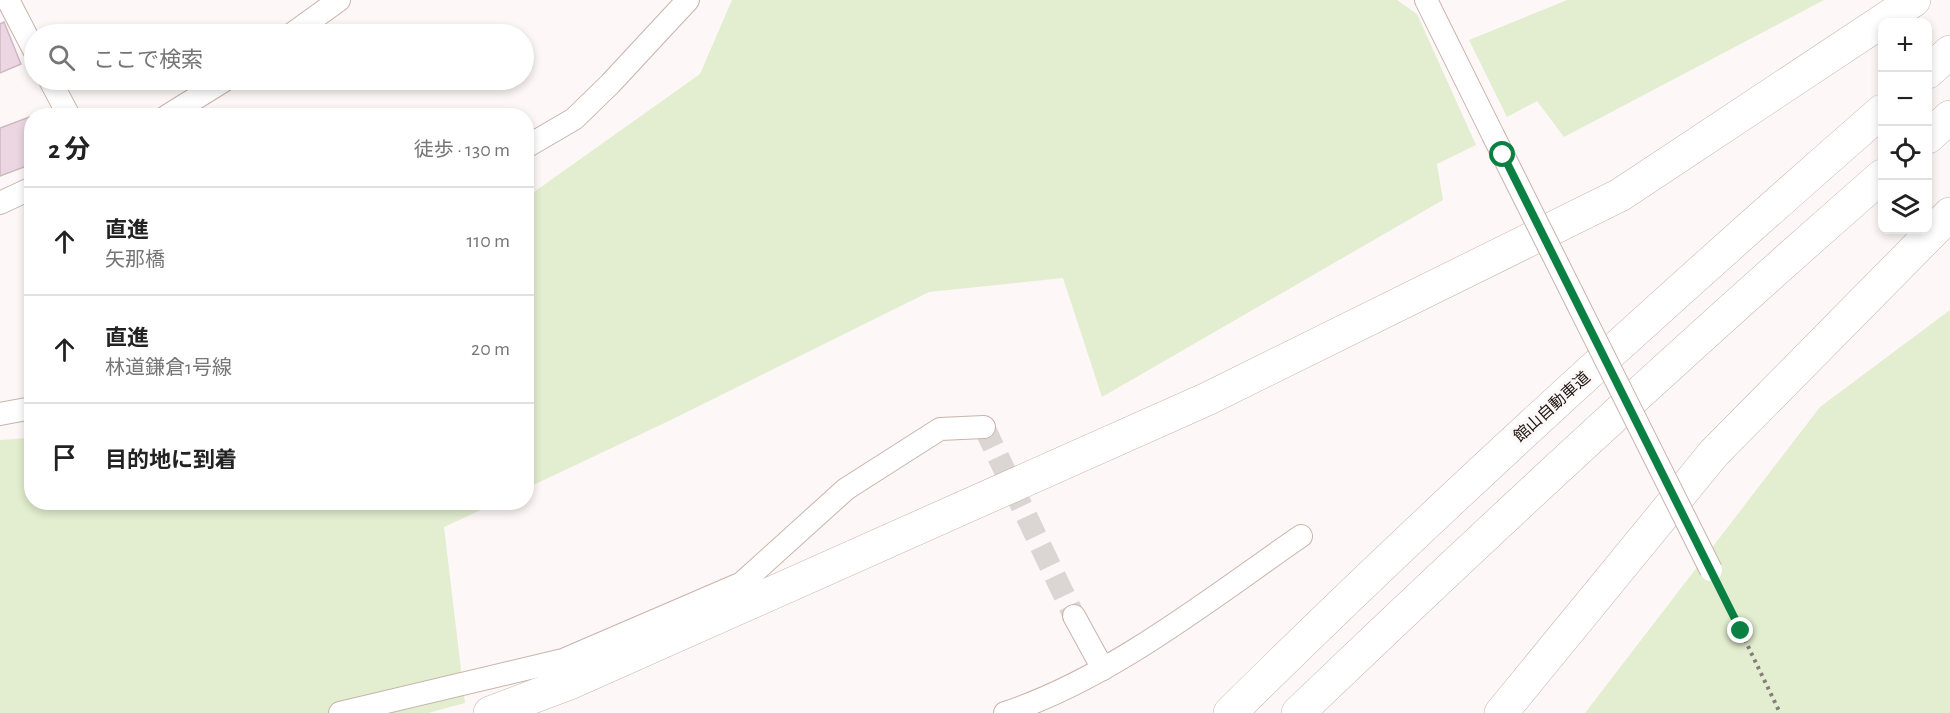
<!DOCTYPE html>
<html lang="ja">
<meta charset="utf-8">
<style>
:root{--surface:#fff;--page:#f6f6f6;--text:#222;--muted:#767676;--line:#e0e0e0}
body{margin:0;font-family:"Alegreya Sans","Noto Sans JP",sans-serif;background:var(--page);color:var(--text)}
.controls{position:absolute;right:18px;top:18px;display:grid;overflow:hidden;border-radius:12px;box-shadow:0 3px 9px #0003}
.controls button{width:54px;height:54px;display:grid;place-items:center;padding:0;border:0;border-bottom:2px solid var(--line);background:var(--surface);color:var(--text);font:30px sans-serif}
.stop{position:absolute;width:18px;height:18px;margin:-14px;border:4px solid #0b8043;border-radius:50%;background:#fff}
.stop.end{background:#0b8043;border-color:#fff;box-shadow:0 2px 6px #0008}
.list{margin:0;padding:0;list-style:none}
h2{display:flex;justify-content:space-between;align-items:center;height:78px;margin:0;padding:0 24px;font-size:26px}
h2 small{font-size:20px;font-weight:400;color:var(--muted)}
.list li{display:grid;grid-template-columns:39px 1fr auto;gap:18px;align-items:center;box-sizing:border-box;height:108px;padding:0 24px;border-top:2px solid var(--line)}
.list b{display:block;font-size:22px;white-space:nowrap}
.list p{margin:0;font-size:20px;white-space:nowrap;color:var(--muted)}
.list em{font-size:20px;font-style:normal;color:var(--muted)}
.icon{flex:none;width:33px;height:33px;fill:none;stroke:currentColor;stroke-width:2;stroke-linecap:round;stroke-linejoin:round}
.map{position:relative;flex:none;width:1950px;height:713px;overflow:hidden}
.search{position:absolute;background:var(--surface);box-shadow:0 3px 9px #0003;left:24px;top:24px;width:510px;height:66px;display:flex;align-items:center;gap:15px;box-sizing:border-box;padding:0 21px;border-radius:33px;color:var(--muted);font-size:22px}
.panel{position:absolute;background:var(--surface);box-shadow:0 3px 9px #0003;left:24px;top:108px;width:510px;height:402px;border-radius:24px}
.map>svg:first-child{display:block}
.green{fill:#e2eecf}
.building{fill:#ebd6e1;stroke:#ccb8c2;stroke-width:1.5}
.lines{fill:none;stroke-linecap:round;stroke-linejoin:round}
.minor-tunnel{stroke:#dbd6d4;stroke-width:22;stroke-dasharray:22 11;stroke-linecap:butt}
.minor-casing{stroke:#c8b3aa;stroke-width:24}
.motorway-casing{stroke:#c8b3aa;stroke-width:34}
.path{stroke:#837d7b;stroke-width:4;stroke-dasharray:3 4.5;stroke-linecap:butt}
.minor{stroke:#fff;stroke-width:22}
.motorway{stroke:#fff;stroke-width:33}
.minor-bridge-casing{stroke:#c8b3aa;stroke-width:24;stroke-linecap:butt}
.minor-bridge{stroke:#fff;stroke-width:22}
.route{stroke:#0b8043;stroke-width:8}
.labels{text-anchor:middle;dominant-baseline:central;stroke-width:6;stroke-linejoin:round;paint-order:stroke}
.street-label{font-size:16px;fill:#1b1410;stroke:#fdf8f7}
</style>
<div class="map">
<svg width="1950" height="713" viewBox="0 0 1950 713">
<rect width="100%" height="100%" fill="#fdf8f7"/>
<g class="green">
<polygon points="732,0 1397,0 1417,14 1476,145 1437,164 1443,200 1102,397 1063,278 929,292 673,419 527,488 527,197 700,74"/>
<polygon points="1567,0 1824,0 1564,137 1537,101 1507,117 1469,40"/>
<polygon points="1950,310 1950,713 1585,713 1820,407"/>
<polygon points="28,438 32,448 32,502 496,503 444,527 465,703 428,713 0,713 0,440"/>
</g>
<g class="building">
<polygon points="4,22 21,64 0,73 0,24"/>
<polygon points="32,116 32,164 0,176 0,128"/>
</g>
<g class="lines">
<polyline class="minor-tunnel" points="984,427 1074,616"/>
<defs>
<g id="minor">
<polyline points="8,0 34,50"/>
<polyline points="1426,0 1493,135"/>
<polyline points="292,34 339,0"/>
<polyline points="50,80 69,116"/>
<polyline points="167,116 225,80"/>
<polyline points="526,147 574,119 610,84 688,0"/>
<polyline points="0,203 32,188"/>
<polyline points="0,414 32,408"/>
<polyline points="1074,616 1103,669"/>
<polyline points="340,713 563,660 742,583 846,489 940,429 984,427"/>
<path d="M 1005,713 C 1111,678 1210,599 1301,536"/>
</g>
<g id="motorway">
<polyline points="1928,72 1950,52"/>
<polyline points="1928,137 1950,117"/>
<polyline points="490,713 572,682 1207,399 1620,195 1914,0"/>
<path d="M 1230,713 C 1440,505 1659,306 1882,111"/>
<path d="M 1298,713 C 1489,530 1683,350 1882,176"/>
<polyline points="1501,713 1714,453 1950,214"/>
</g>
</defs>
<use href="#minor" class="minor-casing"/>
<use href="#motorway" class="motorway-casing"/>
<polyline class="path" points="1722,592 1780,713"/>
<use href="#minor" class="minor"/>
<use href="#motorway" class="motorway"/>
<defs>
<polyline id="minor-bridge" points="1493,135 1711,570"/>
</defs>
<use href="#minor-bridge" class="minor-bridge-casing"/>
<use href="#minor-bridge" class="minor-bridge"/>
</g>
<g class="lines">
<polyline class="route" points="1503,155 1741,631"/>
</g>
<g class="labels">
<g class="street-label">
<text transform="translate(1552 407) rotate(-42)">館山自動車道</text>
</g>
</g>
</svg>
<div class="controls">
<button>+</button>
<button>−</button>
<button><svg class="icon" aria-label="locate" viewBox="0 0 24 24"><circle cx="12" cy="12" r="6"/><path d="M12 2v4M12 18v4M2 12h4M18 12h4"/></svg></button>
<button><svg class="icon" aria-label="layers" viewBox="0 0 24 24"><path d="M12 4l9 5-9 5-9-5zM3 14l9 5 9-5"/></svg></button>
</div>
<div class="stop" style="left:1503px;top:155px"></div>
<div class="stop end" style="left:1741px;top:631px"></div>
<div class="search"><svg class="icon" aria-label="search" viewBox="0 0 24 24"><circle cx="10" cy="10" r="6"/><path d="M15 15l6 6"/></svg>ここで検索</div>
<section class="panel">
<h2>2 分<small>徒歩 · 130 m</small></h2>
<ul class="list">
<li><svg class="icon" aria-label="ahead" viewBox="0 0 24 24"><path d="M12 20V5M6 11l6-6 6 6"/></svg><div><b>直進</b><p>矢那橋</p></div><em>110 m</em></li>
<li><svg class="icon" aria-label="ahead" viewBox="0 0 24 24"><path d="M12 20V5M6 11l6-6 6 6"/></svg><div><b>直進</b><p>林道鎌倉1号線</p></div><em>20 m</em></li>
<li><svg class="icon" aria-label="arrive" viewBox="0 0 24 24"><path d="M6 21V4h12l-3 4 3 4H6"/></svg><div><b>目的地に到着</b></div></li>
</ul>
</section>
</div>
